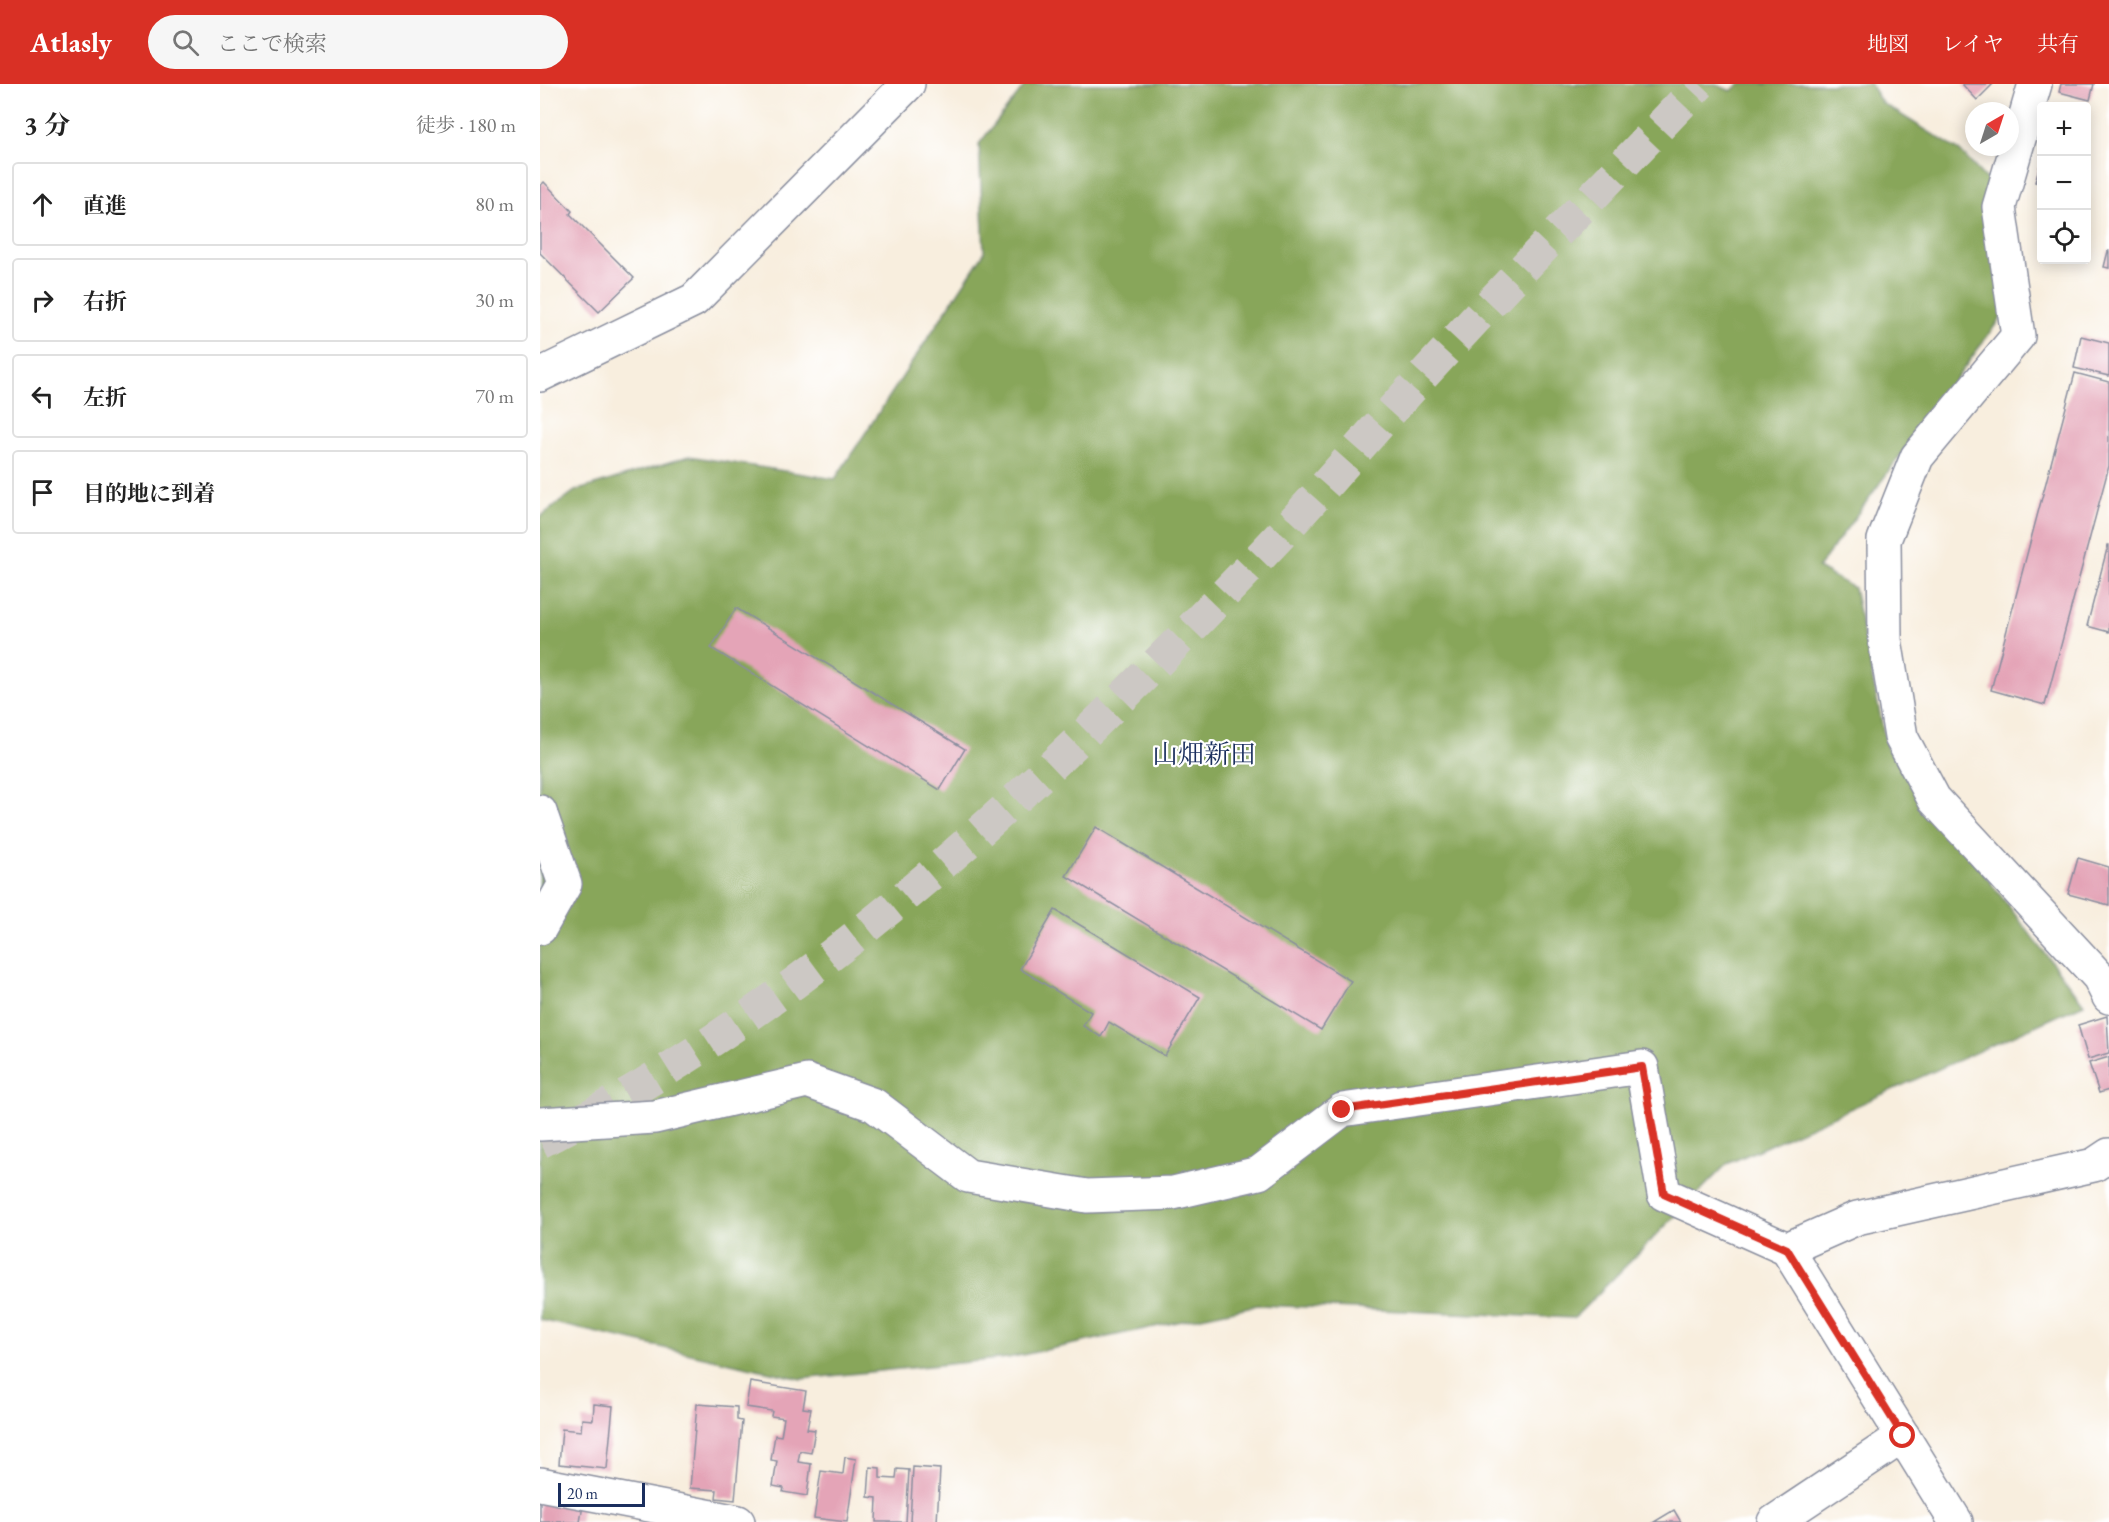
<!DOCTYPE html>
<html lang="ja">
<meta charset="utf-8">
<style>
:root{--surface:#fff;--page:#f6f6f6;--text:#222;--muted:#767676;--line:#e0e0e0;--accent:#d93025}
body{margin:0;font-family:"EB Garamond","Noto Serif JP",serif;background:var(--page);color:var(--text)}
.controls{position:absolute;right:18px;top:18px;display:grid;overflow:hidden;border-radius:6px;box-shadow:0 3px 15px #0003}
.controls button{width:54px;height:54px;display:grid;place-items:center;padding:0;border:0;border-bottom:2px solid var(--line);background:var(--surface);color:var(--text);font:30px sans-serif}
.compass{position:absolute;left:1425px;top:18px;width:54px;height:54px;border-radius:50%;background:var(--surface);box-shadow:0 3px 15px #0003;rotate:39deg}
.scale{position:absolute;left:18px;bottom:15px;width:87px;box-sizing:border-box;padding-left:6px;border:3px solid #1b2f5e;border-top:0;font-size:16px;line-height:21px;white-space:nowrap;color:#1b2f5e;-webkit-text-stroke:4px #fff;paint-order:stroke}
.stop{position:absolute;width:18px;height:18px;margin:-14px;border:4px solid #d93025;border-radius:50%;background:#fff}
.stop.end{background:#d93025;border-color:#fff;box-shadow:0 2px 6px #0008}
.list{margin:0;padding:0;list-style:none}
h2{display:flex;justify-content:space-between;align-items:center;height:78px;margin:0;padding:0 24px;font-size:26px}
h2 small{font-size:20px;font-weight:400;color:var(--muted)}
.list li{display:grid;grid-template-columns:39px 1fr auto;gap:18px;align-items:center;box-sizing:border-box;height:84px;margin:0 12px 12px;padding:0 12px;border:2px solid var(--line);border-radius:6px}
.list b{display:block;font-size:22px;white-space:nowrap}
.list em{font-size:20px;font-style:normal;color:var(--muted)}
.icon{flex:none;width:33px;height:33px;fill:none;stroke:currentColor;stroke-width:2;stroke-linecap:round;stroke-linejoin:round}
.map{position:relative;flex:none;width:1569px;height:1438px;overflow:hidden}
header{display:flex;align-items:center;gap:36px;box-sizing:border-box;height:84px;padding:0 30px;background:var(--accent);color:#fff}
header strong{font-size:28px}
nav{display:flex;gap:33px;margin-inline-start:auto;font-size:21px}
.search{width:420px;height:54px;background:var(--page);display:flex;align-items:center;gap:15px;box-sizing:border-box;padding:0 21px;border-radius:33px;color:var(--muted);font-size:22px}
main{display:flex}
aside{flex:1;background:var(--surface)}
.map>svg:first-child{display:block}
.forest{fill:#88a65a;stroke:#526a5c;stroke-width:1.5}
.building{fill:#e4a4b7}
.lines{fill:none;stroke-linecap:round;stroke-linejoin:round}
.minor-tunnel{stroke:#ccc8c4;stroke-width:33;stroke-dasharray:33 16;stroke-linecap:butt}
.minor-casing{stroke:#8a8e9e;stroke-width:36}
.minor{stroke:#fff;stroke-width:33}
.route{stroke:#d93025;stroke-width:8}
.labels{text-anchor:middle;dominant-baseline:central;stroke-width:4.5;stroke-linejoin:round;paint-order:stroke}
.quarter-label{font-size:26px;fill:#1b2f5e;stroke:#fff}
</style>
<header>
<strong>Atlasly</strong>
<div class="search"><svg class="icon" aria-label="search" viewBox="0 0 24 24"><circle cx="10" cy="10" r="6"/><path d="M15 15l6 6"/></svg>ここで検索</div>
<nav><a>地図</a><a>レイヤ</a><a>共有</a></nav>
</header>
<main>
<aside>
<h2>3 分<small>徒歩 · 180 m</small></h2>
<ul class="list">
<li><svg class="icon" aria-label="ahead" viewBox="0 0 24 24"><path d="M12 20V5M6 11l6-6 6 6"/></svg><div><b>直進</b></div><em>80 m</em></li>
<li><svg class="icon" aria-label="right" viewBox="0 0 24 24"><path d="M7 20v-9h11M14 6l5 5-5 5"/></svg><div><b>右折</b></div><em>30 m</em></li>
<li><svg class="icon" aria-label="left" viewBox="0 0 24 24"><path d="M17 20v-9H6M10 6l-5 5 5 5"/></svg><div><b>左折</b></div><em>70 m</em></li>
<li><svg class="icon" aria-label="arrive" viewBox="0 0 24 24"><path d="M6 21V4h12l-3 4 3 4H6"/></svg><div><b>目的地に到着</b></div></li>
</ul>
</aside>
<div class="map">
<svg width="1569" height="1438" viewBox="0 0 1569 1438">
<rect width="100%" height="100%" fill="#fff"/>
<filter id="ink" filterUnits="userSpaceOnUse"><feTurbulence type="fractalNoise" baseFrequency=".0167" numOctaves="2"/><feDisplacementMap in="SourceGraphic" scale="12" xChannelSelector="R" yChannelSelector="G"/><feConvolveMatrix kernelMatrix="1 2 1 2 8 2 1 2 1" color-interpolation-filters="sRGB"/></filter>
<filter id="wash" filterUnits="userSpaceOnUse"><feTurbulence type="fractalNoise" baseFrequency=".008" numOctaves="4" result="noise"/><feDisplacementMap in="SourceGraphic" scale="24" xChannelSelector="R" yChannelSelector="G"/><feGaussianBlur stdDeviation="1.35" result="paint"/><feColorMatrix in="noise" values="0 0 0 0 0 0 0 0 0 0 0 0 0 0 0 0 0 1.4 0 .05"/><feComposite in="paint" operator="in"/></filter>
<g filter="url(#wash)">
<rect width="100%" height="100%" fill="#f8eede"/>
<polygon class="forest" points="486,0 1175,0 1191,7 1199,0 1330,0 1342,19 1420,67 1459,109 1473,217 1278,484 1314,504 1347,664 1544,920 1187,1080 1034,1234 718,1221 468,1274 261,1295 0,1236 0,433 35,407 149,372 295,395 444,169 439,60"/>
<g id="blocks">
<g class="building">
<polygon points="1422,0 1453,0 1437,16"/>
<polygon points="1521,0 1554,0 1550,16 1519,8"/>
<polygon points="1501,77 1502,77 1502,100 1495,98"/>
<polygon points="4,98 32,127 30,130 94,194 59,228 0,169 0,102"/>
<polygon points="1568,167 1569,167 1569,184 1564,183"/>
<polygon points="1541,252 1569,259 1569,292 1534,284"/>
<polygon points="1535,289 1569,298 1569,382 1505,621 1451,606"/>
<polygon points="1568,461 1569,461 1569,548 1547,542"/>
<polygon points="196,524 425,665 400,706 171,564"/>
<polygon points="556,743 811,897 781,946 526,792"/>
<polygon points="1538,774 1569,783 1569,821 1528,810"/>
<polygon points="515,826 660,913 625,972 569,938 561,953 543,942 551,928 480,885"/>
<polygon points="1567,932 1569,969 1548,975 1538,941"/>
<polygon points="1569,973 1569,1006 1559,1009 1549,979"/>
<polygon points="210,1298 266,1307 263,1324 271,1325 267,1345 275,1346 271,1369 260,1367 258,1378 271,1380 267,1412 243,1408 244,1404 233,1402 237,1377 231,1376 235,1351 241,1352 244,1334 231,1332 232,1327 206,1323"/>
<polygon points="54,1320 73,1322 67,1385 19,1380 22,1345 41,1347 42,1335 53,1336"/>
<polygon points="157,1320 197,1323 197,1336 202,1337 195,1416 176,1414 177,1406 150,1404"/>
<polygon points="305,1373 316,1375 307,1438 274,1434 281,1387 303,1390"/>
<polygon points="330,1383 340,1384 340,1394 356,1395 357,1385 369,1386 366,1438 336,1438 337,1414 328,1413"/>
<polygon points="373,1383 400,1385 397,1438 370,1438"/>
<polygon points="0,1409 44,1416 40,1438 0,1438"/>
<polygon points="1134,1426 1141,1438 1114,1438"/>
</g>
</g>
</g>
<g filter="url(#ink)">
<use href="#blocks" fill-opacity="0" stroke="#8a8e9e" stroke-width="1.5"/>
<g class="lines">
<path class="minor-tunnel" d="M 0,1058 C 277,916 504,699 717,476 C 770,421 819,362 871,305 C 965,201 1064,102 1160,0"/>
<defs>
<g id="minor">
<polyline points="1495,0 1459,123 1478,252 1377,373 1344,456 1345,556 1361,653 1394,715 1559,893 1569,913"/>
<polyline points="0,291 154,216 368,0"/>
<polyline points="0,728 25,800 0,844"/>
<polyline points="0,1040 115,1033 267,997 334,1021 428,1092 547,1112 633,1109 719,1089 802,1026 1102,983 1124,1110 1247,1165"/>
<polyline points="0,1400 198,1438"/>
<polyline points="1234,1438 1363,1352"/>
<polyline points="1416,1438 1247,1165 1317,1134 1554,1081 1569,1071"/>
</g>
</defs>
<use href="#minor" class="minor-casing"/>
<use href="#minor" class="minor"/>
</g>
</g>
<g class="lines" filter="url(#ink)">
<polyline class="route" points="802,1026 1102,983 1124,1110 1247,1165 1363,1352"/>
</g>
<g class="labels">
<g class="quarter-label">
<text x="664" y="670">山畑新田</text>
</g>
</g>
</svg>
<div class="controls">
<button>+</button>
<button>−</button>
<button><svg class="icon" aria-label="locate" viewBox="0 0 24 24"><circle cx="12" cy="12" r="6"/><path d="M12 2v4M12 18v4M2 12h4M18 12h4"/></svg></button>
</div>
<svg class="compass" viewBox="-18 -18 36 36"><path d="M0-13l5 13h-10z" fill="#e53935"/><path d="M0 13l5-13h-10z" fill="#767676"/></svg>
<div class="scale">20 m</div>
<div class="stop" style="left:1363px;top:1352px"></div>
<div class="stop end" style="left:802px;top:1026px"></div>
</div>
</main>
